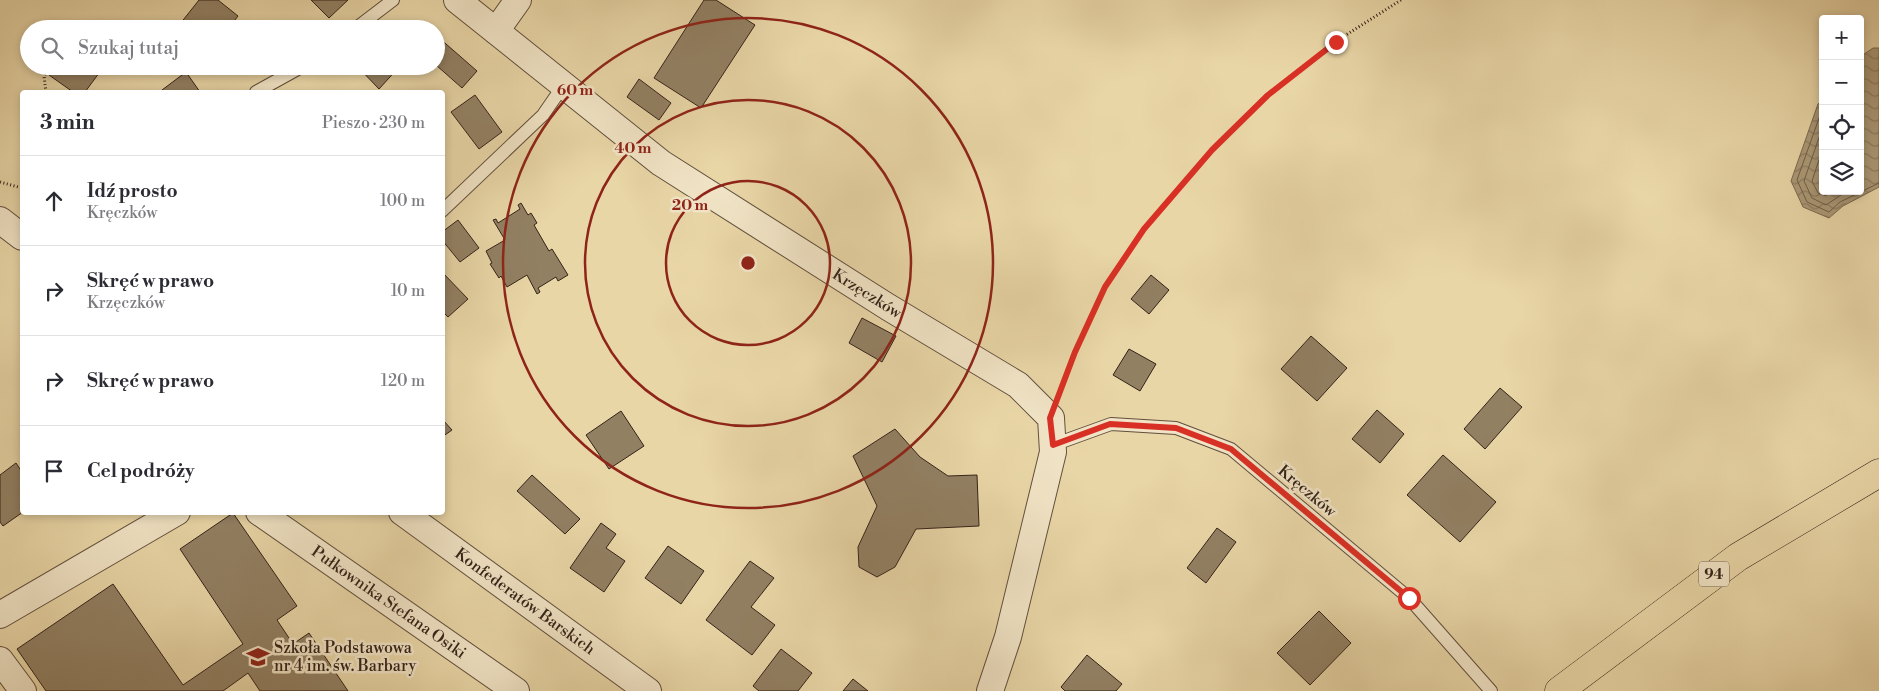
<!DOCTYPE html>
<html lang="pl">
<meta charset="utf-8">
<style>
:root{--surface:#fff;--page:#f2f2f3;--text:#2b2b33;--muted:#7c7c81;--line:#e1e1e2}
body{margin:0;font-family:"Libre Bodoni",serif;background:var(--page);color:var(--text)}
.controls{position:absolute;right:15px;top:15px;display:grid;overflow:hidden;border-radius:5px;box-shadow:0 2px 8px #0003}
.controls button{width:45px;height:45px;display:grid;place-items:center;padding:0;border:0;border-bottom:1px solid var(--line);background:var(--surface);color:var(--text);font:25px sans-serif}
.stop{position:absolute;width:15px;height:15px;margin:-11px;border:4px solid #d93025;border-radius:50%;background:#fff}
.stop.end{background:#d93025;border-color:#fff;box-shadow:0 1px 5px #0008}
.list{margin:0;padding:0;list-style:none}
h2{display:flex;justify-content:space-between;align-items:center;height:65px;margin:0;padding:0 20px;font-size:21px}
h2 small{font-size:16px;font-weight:400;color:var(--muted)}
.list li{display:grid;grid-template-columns:32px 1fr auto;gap:15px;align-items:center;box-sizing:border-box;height:90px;padding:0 20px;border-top:1px solid var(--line)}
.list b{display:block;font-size:19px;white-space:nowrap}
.list p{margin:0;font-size:16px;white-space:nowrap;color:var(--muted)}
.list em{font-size:16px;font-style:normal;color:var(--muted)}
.icon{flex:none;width:28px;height:28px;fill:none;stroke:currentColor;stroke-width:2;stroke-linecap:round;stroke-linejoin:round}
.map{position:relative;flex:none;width:1879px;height:691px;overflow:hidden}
.search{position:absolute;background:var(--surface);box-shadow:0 2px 8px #0003;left:20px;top:20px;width:425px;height:55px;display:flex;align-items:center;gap:12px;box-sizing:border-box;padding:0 18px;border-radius:28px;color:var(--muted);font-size:19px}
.panel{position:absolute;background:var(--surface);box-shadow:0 2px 8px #0003;left:20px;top:90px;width:425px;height:425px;border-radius:5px}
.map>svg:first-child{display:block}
.water{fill:url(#water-waves);stroke:#7b6951}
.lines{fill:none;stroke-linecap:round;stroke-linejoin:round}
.shore{stroke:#705e48;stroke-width:1}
.building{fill:#928063;stroke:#342219}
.service-casing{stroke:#614f3c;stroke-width:14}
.minor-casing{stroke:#614f3c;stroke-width:28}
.primary-casing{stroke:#342219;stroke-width:29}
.path{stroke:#342219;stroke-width:3;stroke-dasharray:1 2.5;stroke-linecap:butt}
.service{stroke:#f1e4c6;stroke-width:12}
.minor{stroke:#f1e4c6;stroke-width:26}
.primary{stroke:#e9d6a7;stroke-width:28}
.route{stroke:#d93025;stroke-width:6}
.ring{fill:none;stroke:#8f2418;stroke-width:2.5}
.labels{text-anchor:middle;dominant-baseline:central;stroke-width:5;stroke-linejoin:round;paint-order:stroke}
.shield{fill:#f1e4c6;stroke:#6d5c4d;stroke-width:1}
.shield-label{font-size:15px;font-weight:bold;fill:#342219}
.street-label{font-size:16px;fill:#342219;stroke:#f1e4c6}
.poi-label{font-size:16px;fill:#342219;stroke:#f1e4c6;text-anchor:start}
.centre{fill:#8f2418;stroke:#f1e4c6;stroke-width:2.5}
.ring-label{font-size:15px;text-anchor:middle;font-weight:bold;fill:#8f2418;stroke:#f1e4c6;stroke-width:5;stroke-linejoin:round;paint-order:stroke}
</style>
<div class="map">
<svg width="1879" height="691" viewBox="0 0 1879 691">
<defs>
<pattern id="water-waves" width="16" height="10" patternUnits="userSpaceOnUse" patternTransform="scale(1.25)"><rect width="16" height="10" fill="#ab9977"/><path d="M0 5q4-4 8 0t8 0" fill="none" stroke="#8c7c61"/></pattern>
</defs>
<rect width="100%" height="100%" fill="#e9d6a7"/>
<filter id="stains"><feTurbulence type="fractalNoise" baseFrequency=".004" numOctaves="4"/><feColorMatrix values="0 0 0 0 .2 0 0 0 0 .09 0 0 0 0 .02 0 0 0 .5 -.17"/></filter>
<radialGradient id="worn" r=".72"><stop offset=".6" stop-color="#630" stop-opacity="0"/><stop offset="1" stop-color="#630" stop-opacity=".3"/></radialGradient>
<polygon class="water" points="1873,48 1879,48 1879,187 1843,206 1829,218 1803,207 1791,181 1818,104 1823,99 1823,191 1860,191 1860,57"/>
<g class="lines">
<g class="shore">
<polyline points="1823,107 1797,180 1807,202 1829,212 1840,202 1879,183"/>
<polyline points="1823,126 1804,181 1812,198 1826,205 1847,191"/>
<polyline points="1823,148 1812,181 1818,193 1826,196 1831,191"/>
</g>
</g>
<g class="building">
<polygon points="199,0 218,0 238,16 228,29 176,29"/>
<polygon points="311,0 348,0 329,18"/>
<polygon points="704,0 716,0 755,25 701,108 654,78"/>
<polygon points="438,37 477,71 462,88 436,65 436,40"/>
<polygon points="55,66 98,66 102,69 85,92 73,92 49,75"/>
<polygon points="357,66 400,66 379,89"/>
<polygon points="186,72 200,92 164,92 162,90"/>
<polygon points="639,79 671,103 659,120 627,97"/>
<polygon points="475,95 502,132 479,149 451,112"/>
<polygon points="521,203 528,215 531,213 537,223 534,225 549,251 552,249 568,275 558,281 556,277 538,288 540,292 537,294 527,275 507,287 501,276 499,278 490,264 492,263 486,251 505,240 493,220 496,219 498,223 520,209 518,205"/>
<polygon points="458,220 479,248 460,262 442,240 442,232"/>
<polygon points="442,272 468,299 448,317 442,311"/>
<polygon points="1151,275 1169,290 1149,314 1131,299"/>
<polygon points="862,318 896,336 882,362 849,343"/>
<polygon points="1311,336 1347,368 1317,401 1281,369"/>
<polygon points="1129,349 1156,364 1140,391 1113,375"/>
<polygon points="1500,388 1522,407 1485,449 1464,429"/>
<polygon points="1377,410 1404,434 1380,463 1352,439"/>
<polygon points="621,411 644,446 609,469 586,435"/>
<polygon points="442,419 452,430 442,437"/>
<polygon points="895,429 920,457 948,476 977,475 979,526 916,529 895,567 877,577 859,567 858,547 877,506 853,456"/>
<polygon points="1443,455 1496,502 1460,542 1407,495"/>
<polygon points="16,463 22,472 23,512 3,526 0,522 0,475"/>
<polygon points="532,475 580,519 565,534 517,491"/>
<polygon points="233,513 297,606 277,620 293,644 309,633 348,691 260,691 248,673 223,691 46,691 17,649 113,584 183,685 243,644 180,549"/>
<polygon points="601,523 616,534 606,548 625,561 604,592 570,568"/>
<polygon points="1217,528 1236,542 1206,583 1187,568"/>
<polygon points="668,546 704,571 681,604 645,578"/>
<polygon points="750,561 774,578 751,607 775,625 752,655 706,620"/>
<polygon points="1319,611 1351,643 1310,685 1277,653"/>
<polygon points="781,649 812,673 798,691 759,691 753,686"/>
<polygon points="1087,655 1122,684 1116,691 1065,691 1061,687"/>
<polygon points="853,679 868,691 843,691"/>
</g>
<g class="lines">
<defs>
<g id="service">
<polyline points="355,29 393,0"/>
<polyline points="256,92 303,66"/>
<polyline points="442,211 543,115 563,86"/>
<polyline points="1053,445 1111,424 1176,428 1231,449 1409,598 1491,691"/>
</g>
<g id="minor">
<path id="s1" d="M 457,0 L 661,163 L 888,307 L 1018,385 L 1051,418 L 1053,452 L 1008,637 L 990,691"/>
<polyline points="496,31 518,0"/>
<polyline points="0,220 22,237"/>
<path id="s2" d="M 259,512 L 516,691"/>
<path id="s3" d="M 402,512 L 648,691"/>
<polyline points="0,615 177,512"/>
<polyline points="0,660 23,691"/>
</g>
<polyline id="primary" points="1559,691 1738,557 1879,473"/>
</defs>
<use href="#service" class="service-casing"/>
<use href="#minor" class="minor-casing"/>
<use href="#primary" class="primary-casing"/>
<g class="path">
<polyline points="46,92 44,76 51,66"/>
<polyline points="0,182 22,188"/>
<polyline points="1060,391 1075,352 1105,287 1144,229 1213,150 1268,95 1335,42 1401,0"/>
</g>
<use href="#service" class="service"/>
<use href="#minor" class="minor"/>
<use href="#primary" class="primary"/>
</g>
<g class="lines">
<polyline class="route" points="1336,42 1268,95 1212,150 1144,229 1105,287 1075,352 1050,418 1053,445 1110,424 1176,428 1231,449 1409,598"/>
</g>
<g class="ring">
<circle cx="748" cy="263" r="82"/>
<circle cx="748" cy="263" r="163"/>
<circle cx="748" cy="263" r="245"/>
</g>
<defs>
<symbol id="school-bare" viewBox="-9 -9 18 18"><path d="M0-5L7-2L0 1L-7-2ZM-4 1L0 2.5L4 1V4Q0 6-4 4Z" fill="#8f2418" stroke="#f1e4c6" stroke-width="2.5" paint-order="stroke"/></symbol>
</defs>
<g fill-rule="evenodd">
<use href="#school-bare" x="242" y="641" width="32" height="32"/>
</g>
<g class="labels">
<rect class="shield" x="1699" y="561.5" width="30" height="25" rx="4"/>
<g class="shield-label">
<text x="1714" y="574">94</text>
</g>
<g class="street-label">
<text stroke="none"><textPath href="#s1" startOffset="505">Krzęczków</textPath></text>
<text transform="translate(1307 491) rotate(40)">Kręczków</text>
<text stroke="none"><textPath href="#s2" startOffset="158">Pułkownika Stefana Osiki</textPath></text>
<text stroke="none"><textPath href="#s3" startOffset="152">Konfederatów Barskich</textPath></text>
</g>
<g class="poi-label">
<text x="274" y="648">Szkoła Podstawowa<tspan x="274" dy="18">nr 4 im. św. Barbary</tspan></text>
</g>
</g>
<circle cx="748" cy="263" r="8" class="centre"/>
<g class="ring-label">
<text x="575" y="95">60 m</text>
<text x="633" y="153">40 m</text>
<text x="690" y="210">20 m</text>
</g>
<rect width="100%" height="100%" filter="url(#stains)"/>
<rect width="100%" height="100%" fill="url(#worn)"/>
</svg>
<div class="controls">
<button>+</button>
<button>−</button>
<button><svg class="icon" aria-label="locate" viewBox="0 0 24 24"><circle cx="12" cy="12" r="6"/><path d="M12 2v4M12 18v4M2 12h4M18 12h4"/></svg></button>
<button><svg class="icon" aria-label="layers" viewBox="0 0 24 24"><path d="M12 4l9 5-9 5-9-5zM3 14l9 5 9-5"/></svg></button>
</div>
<div class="stop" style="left:1409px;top:598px"></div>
<div class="stop end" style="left:1336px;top:42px"></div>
<div class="search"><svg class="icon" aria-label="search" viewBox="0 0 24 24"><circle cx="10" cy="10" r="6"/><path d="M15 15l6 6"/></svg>Szukaj tutaj</div>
<section class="panel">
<h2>3 min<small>Pieszo · 230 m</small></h2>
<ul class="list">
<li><svg class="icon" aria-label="ahead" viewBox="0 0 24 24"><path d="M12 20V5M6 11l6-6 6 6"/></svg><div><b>Idź prosto</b><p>Kręczków</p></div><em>100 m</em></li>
<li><svg class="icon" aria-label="right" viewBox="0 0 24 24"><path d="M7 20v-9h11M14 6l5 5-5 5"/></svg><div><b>Skręć w prawo</b><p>Krzęczków</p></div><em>10 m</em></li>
<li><svg class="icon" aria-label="right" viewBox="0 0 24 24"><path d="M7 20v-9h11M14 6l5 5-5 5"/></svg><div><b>Skręć w prawo</b></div><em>120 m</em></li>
<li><svg class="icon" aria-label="arrive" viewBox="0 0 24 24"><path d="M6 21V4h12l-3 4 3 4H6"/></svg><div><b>Cel podróży</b></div></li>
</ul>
</section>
</div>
